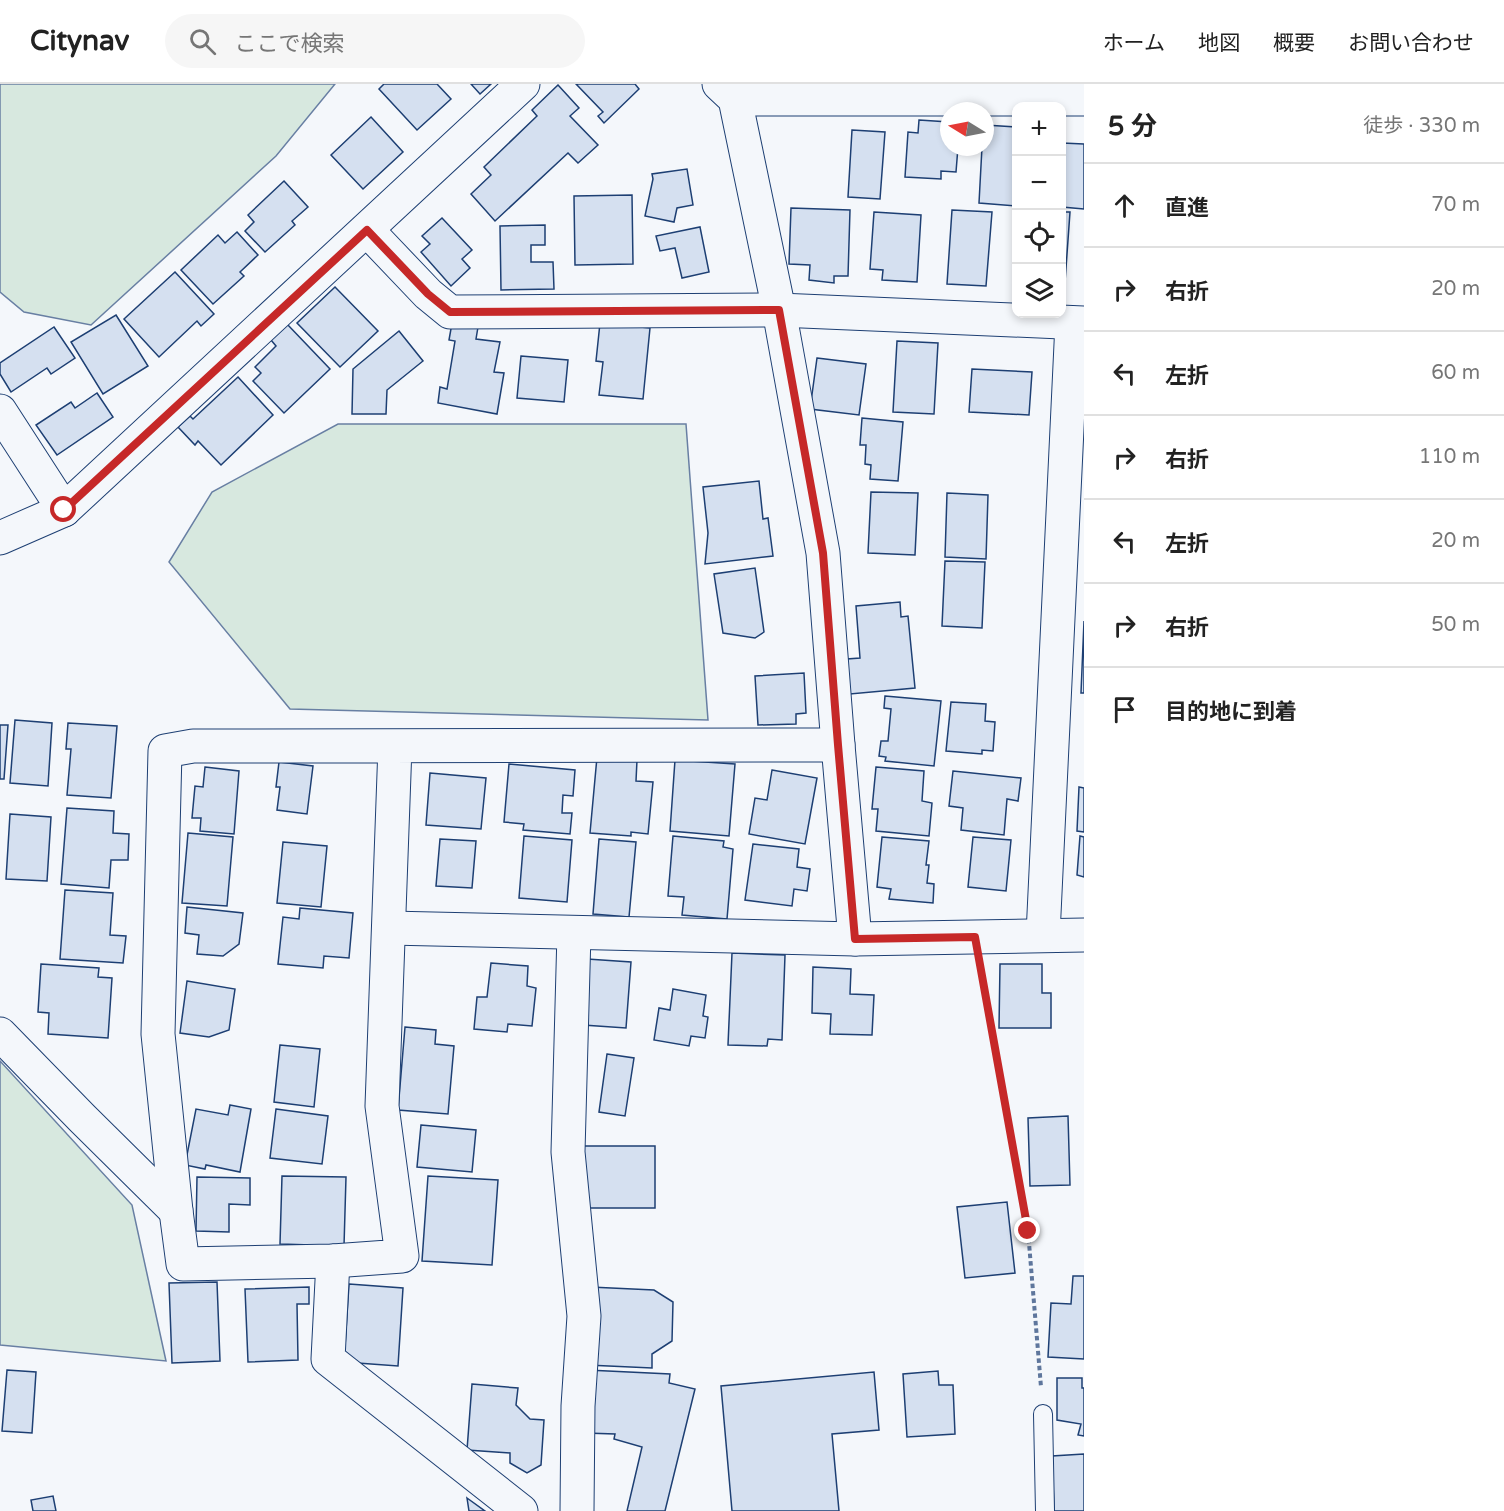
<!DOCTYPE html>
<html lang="ja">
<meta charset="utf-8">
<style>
:root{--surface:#fff;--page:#f6f6f6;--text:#222;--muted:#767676;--line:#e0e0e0}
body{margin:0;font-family:"Varela Round","Noto Sans JP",sans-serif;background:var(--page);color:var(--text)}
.controls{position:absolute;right:18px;top:18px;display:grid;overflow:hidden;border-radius:12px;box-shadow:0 3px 9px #0003}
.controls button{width:54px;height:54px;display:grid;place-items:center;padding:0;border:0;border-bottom:2px solid var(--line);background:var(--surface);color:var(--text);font:30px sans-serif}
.compass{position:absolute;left:940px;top:18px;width:54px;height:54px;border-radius:50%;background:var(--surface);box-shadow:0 3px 9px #0003;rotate:280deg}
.stop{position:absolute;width:18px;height:18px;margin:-14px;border:4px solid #c62828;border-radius:50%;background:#fff}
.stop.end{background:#c62828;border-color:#fff;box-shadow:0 2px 6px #0008}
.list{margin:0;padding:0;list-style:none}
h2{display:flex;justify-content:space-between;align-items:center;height:78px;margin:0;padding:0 24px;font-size:26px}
h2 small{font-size:20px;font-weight:400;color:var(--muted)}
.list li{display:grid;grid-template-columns:39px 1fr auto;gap:18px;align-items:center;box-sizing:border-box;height:84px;padding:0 24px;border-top:2px solid var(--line)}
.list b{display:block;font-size:22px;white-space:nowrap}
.list em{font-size:20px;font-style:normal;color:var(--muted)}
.icon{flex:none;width:33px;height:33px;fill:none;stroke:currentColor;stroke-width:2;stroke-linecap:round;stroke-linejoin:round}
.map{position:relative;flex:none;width:1084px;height:1427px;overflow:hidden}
header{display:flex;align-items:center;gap:36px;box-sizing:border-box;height:84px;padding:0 30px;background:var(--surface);border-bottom:2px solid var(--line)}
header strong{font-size:28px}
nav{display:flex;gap:33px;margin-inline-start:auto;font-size:21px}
.search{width:420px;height:54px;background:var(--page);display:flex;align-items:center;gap:15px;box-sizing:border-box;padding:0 21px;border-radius:33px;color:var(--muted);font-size:22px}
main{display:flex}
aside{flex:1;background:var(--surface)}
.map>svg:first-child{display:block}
.green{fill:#d7e8df;stroke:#687fa3;stroke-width:1.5}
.building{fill:#d5e0f0;stroke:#1d3f73;stroke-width:1.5}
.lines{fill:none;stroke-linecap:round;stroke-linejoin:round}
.service-casing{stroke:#1d3f73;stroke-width:20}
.minor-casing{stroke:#1d3f73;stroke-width:35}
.path{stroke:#5e769c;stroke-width:4;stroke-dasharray:4.5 3;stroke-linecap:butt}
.service{stroke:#f4f7fb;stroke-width:18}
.minor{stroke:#f4f7fb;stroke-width:33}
.route{stroke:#c62828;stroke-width:8}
</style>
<header>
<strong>Citynav</strong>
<div class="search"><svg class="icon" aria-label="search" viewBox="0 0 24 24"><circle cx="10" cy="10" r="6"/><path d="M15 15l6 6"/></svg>ここで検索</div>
<nav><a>ホーム</a><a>地図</a><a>概要</a><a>お問い合わせ</a></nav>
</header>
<main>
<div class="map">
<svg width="1084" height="1427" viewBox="0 0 1084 1427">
<rect width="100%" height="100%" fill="#f4f7fb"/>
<g class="green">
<polygon points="0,0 335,0 276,72 91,241 24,228 0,208"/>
<polygon points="338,340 686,340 708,636 290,625 169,478 212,408"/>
<polygon points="0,977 132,1121 166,1277 0,1261"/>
</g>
<g class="building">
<polygon points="384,0 437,0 451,15 417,46 379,5"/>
<polygon points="471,0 491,0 480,10"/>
<polygon points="576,0 635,0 639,5 604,39 598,32 603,28"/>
<polygon points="558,1 579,24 570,32 598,61 578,79 568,69 495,137 471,110 491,91 484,83 537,32 532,26"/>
<polygon points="371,33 403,68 363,105 331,71"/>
<polygon points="919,36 949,38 949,63 958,63 956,88 941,87 941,95 905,93 908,48 918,49"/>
<polygon points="985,41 1016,43 1016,122 979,119 982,63 985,63"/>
<polygon points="852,46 885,48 880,115 848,113"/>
<polygon points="1062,59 1084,60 1084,125 1062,123"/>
<polygon points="687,85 693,121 677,124 674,138 645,132 653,95 652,90"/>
<polygon points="284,97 308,123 292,137 295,141 265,168 245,147 254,138 248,131"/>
<polygon points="632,111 633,180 575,181 574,112"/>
<polygon points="791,124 850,126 848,192 834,192 834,199 809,196 810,181 789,180"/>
<polygon points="952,126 992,128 986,202 947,200"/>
<polygon points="874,128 921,131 917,198 882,196 883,186 870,185"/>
<polygon points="1062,128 1070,128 1065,198 1062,198"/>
<polygon points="442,134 472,166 462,175 470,184 451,202 421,168 430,160 422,152"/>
<polygon points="545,141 545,161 531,161 531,178 553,178 554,205 501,206 500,142"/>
<polygon points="700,143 709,188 682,194 675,164 660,167 656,152"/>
<polygon points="237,148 258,171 240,188 244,192 213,220 181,186 218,151 225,159"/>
<polygon points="175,188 214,230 201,242 197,237 159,273 124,235"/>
<polygon points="335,203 378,247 340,283 297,239"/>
<polygon points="116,231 148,282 103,310 71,258"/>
<polygon points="452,239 478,243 476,255 500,258 494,288 504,289 497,330 438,319 440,303 447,305 455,257 449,256"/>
<polygon points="600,239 650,244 643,315 599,311 603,278 596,277"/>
<polygon points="287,240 330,285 284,329 253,297 261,289 255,283 276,262 271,256"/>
<polygon points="54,243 75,274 51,290 47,284 11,308 0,290 0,279"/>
<polygon points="399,247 423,277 387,306 386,330 352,330 353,285"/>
<polygon points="897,257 938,259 934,330 893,328"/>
<polygon points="521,272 568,276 564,318 517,314"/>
<polygon points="817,274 866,280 859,331 810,325"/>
<polygon points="972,285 1032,288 1029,331 969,328"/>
<polygon points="238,293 273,331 221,381 198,357 195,361 178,343 190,332 193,335"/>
<polygon points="97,309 113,333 57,371 36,341 71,318 75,324"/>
<polygon points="862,334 903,338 898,397 870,395 871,381 865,380 866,361 860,361"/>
<polygon points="759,397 763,435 768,434 773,472 705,480 708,449 703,403"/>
<polygon points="871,408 918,409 915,471 868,469"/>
<polygon points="947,409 988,411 986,475 945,473"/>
<polygon points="945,477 985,478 982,544 942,542"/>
<polygon points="755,484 764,548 755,554 723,549 714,490"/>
<polygon points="900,518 901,533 908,532 915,604 850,610 847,575 860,574 856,522"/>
<polygon points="1084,537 1084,609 1081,609"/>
<polygon points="804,589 806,629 796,630 796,640 758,641 755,592"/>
<polygon points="885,612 941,617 934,682 885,677 886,673 879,672 881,657 888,657 891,625 884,624"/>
<polygon points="951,618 986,620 985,637 995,638 993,667 982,666 982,670 946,667"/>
<polygon points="15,636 52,639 48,702 10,699"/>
<polygon points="68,639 117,642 111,714 67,711 71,665 66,665"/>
<polygon points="0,641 8,641 4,695 0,695"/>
<polygon points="597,673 637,676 636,697 653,698 648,750 631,748 631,752 590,749"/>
<polygon points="675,676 735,680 729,752 670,747"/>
<polygon points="279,678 313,682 307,730 277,726 280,703 276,703"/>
<polygon points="509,680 575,686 573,712 563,711 562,729 572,729 570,750 523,746 524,740 504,738"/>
<polygon points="205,683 239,687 234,750 200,747 201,734 192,734 195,702 203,703"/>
<polygon points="876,683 924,687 922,717 932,719 929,752 876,747 878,725 872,725"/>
<polygon points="772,686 817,694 805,760 749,750 755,714 767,716"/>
<polygon points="953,687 1021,694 1018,717 1007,715 1004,751 961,746 963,724 949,722"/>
<polygon points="430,689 486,694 481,745 426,741"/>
<polygon points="1079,703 1084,704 1084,748 1077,747"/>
<polygon points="67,724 114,727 113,749 129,750 128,776 111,776 109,804 61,800"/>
<polygon points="10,730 51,733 47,797 6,795"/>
<polygon points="188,749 233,753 227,822 182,819"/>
<polygon points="524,752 572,756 567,818 519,814"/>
<polygon points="673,752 724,757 723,763 733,765 727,835 682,831 684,813 668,812"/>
<polygon points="1080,752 1084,753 1084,793 1077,791"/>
<polygon points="882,753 929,757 926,781 929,781 927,799 934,800 933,819 889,815 891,805 877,803"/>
<polygon points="973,753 1011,756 1006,807 968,803"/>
<polygon points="440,755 476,757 472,804 436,802"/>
<polygon points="599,755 636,758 629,833 593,830"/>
<polygon points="283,758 327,762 321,823 277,819"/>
<polygon points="753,760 799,765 797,783 810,785 807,807 794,805 792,822 745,816"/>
<polygon points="65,806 113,809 110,851 126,852 123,879 60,875"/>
<polygon points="187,823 243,829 239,860 223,872 197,870 199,851 185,849"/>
<polygon points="300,824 353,829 349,874 324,872 323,884 278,880 283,833 299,835"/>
<polygon points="732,869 785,871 782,956 768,955 767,962 728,961"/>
<polygon points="587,875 631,878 626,944 583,941"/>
<polygon points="491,879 528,882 527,902 536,904 532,942 508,940 507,948 474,945 477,913 487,913"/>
<polygon points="41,880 99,884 98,893 112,894 108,954 48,950 49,929 38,928"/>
<polygon points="1000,880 1042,880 1042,909 1051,909 1051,944 999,944"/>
<polygon points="813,883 851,885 850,910 874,911 872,951 830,950 831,930 812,929"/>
<polygon points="187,897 235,905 229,946 209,953 180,949"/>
<polygon points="673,905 706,911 703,932 708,933 705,954 691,952 689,962 654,956 659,924 670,926"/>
<polygon points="405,943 436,946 435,960 454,962 448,1030 398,1026"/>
<polygon points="280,961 320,965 314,1023 274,1018"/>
<polygon points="607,970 634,974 625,1032 599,1028"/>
<polygon points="230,1021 251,1025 240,1088 206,1081 205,1085 185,1081 196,1025 228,1031"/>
<polygon points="276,1025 328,1032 322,1080 270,1074"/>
<polygon points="1068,1032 1070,1101 1030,1102 1028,1034"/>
<polygon points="421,1041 476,1046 472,1088 417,1083"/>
<rect x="581" y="1062" width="74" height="62"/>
<polygon points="282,1092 346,1093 344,1162 280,1160"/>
<polygon points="428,1092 498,1096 492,1181 422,1177"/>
<polygon points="197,1093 250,1094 250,1121 229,1120 229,1148 196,1147"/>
<polygon points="1007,1118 1015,1189 965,1194 957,1123"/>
<polygon points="1073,1192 1084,1192 1084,1275 1048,1273 1051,1219 1071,1220"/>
<polygon points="217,1198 220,1277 172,1279 169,1199"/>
<polygon points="349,1200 403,1204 398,1282 344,1278"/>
<polygon points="309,1203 309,1220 297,1220 298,1276 248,1278 245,1205"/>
<polygon points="590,1203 654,1206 673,1218 672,1257 652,1270 652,1284 587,1281"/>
<polygon points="7,1286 36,1288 32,1349 2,1347"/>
<polygon points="587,1286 670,1290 669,1299 695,1305 665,1427 627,1427 642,1363 614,1355 615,1350 585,1349"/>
<polygon points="938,1287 939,1301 953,1301 955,1350 907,1353 903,1290"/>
<polygon points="874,1288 879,1346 832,1350 839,1427 732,1427 721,1302"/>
<polygon points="1057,1294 1082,1294 1082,1304 1084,1304 1084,1352 1078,1351 1081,1340 1057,1336"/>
<polygon points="472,1300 518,1304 516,1321 530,1335 544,1336 541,1381 527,1389 510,1379 510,1369 467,1366"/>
<polygon points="1084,1370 1084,1427 1054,1427 1052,1372"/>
<polygon points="53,1412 56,1427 33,1427 31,1416"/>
<polygon points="467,1414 485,1427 469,1427"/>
</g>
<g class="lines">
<defs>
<polyline id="service" points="1043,1330 1045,1427"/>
<g id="minor">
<polyline points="719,0 735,15 779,226 823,469 838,661 855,855"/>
<polyline points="735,15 1084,15"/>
<polyline points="367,146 428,210 450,228 779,226 1084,239"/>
<polyline points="0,327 64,426"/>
<polyline points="0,454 64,426 523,0"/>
<polyline points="395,662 382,1022 402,1172 333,1177 183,1180 176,1127 158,950 165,667 193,662 838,661"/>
<polyline points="389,844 855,855 1084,851"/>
<polyline points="574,849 568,1068 584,1232 578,1322 577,1427"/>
<polyline points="1043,851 1072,239"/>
<polyline points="0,950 82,1034 176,1127"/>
<polyline points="333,1177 328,1275 521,1427"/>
</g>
</defs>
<use href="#service" class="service-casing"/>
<use href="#minor" class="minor-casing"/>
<polyline class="path" points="981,889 1028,1147 1041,1303"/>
<use href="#service" class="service"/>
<use href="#minor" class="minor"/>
</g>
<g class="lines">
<polyline class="route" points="64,426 367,146 428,210 450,228 779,226 823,469 838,661 855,855 975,853 1028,1147"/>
</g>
</svg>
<div class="controls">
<button>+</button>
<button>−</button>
<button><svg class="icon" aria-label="locate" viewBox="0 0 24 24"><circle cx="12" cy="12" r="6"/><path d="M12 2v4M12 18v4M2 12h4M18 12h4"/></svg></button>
<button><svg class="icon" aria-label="layers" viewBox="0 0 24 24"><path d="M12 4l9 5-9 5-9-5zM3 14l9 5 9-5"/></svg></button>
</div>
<svg class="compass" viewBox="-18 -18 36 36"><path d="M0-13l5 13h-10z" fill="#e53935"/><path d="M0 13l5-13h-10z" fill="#767676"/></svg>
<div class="stop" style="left:64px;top:426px"></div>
<div class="stop end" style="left:1028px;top:1147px"></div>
</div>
<aside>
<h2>5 分<small>徒歩 · 330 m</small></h2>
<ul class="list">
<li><svg class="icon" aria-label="ahead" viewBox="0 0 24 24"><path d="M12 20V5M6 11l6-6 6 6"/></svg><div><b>直進</b></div><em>70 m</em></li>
<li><svg class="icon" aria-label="right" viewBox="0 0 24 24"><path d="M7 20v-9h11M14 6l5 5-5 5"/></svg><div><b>右折</b></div><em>20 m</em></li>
<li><svg class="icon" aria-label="left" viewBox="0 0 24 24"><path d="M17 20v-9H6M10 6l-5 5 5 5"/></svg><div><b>左折</b></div><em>60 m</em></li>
<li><svg class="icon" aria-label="right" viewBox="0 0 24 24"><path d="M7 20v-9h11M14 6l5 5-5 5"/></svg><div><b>右折</b></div><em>110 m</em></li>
<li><svg class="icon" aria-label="left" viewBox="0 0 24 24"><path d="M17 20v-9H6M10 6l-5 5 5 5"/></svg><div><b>左折</b></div><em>20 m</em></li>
<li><svg class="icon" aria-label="right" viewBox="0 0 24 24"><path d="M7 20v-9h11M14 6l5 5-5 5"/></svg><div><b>右折</b></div><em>50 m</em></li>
<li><svg class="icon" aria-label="arrive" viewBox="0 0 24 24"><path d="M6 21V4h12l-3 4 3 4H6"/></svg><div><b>目的地に到着</b></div></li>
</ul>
</aside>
</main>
